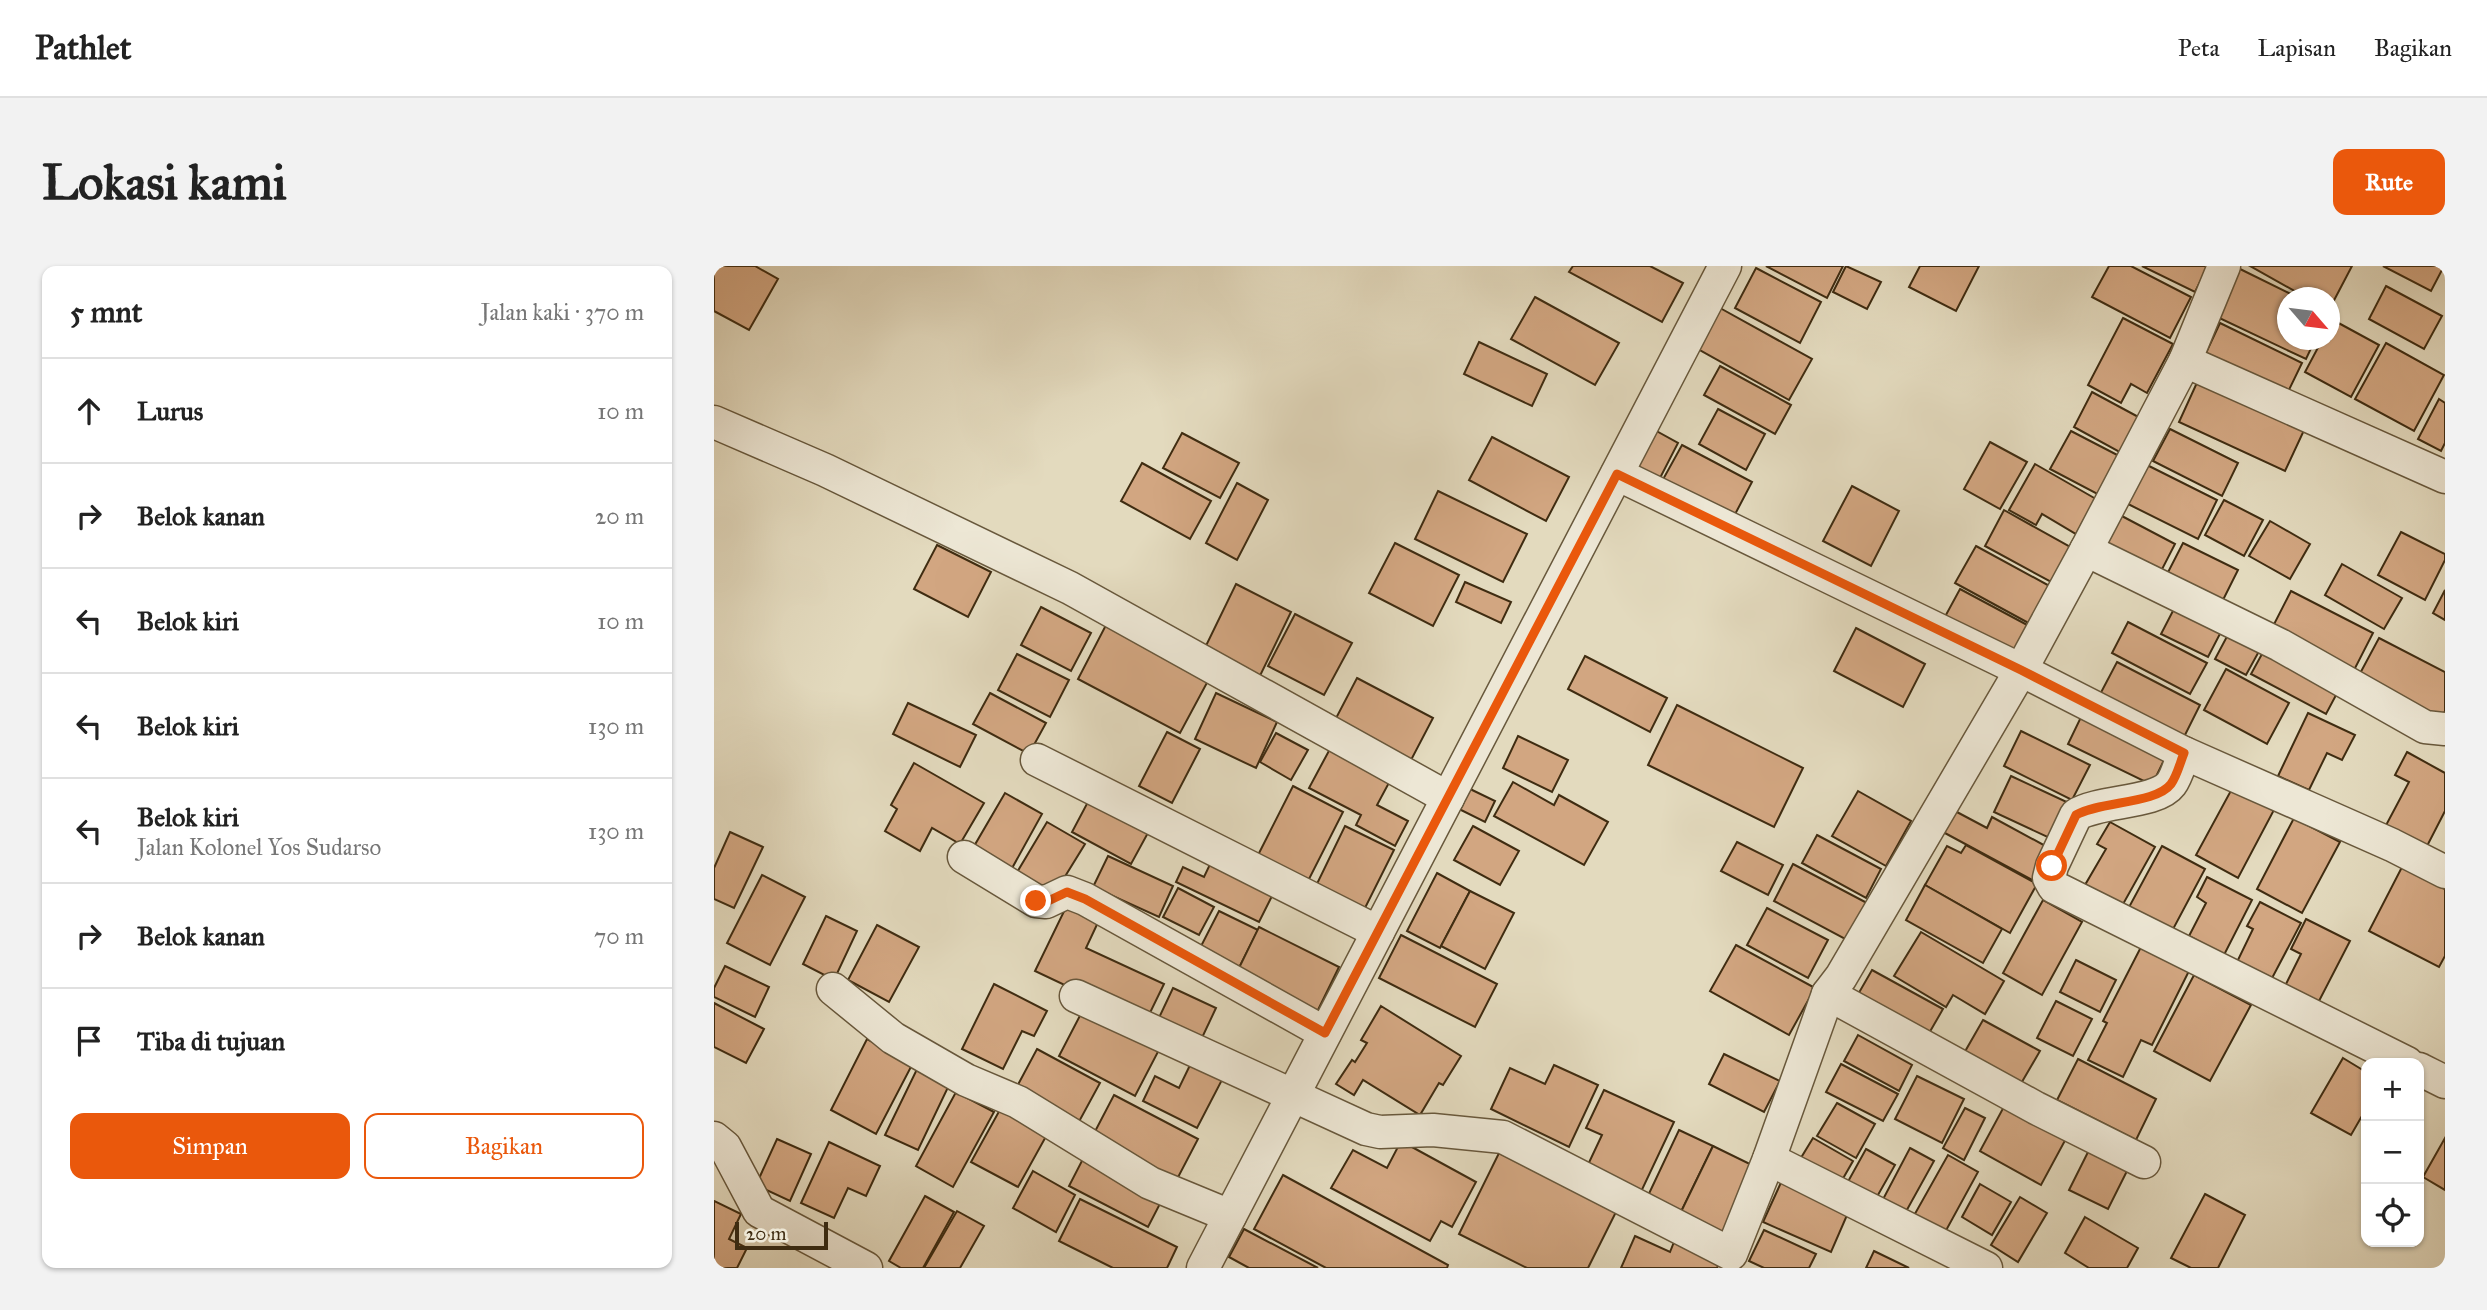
<!DOCTYPE html>
<html lang="id">
<meta charset="utf-8">
<style>
:root{--surface:#fff;--page:#f2f2f2;--text:#222;--muted:#767676;--line:#e0e0e0;--accent:#ea580c}
body{margin:0;font-family:"IM FELL Great Primer",serif;background:var(--page);color:var(--text)}
.controls{position:absolute;right:21px;bottom:21px;display:grid;overflow:hidden;border-radius:14px;box-shadow:0 2px 5px #0004}
.controls button{width:63px;height:63px;display:grid;place-items:center;padding:0;border:0;border-bottom:2px solid var(--line);background:var(--surface);color:var(--text);font:35px sans-serif}
.compass{position:absolute;left:1563px;top:21px;width:63px;height:63px;border-radius:50%;background:var(--surface);box-shadow:0 2px 5px #0004;rotate:118deg}
.scale{position:absolute;left:21px;bottom:18px;width:93px;box-sizing:border-box;padding-left:7px;border:4px solid #3f2c11;border-top:0;font-size:19px;line-height:24px;white-space:nowrap;color:#3f2c11;-webkit-text-stroke:5px #ede7d5;paint-order:stroke}
.stop{position:absolute;width:21px;height:21px;margin:-16px;border:5px solid #ea580c;border-radius:50%;background:#fff}
.stop.end{background:#ea580c;border-color:#fff;box-shadow:0 2px 7px #0008}
.list{margin:0;padding:0;list-style:none}
h2{display:flex;justify-content:space-between;align-items:center;height:91px;margin:0;padding:0 28px;font-size:30px}
h2 small{font-size:23px;font-weight:400;color:var(--muted)}
.list li{display:grid;grid-template-columns:46px 1fr auto;gap:21px;align-items:center;box-sizing:border-box;height:105px;padding:0 28px;border-top:2px solid var(--line)}
.list b{display:block;font-size:26px;white-space:nowrap}
.list p{margin:0;font-size:23px;white-space:nowrap;color:var(--muted)}
.list em{font-size:23px;font-style:normal;color:var(--muted)}
.actions{display:flex;gap:14px;padding:21px 28px}
.actions a{flex:1;padding:16px 0;border:2px solid var(--accent);border-radius:14px;text-align:center;font-size:24px;color:var(--accent)}
.actions .main{background:var(--accent);color:#fff}
.icon{flex:none;width:38px;height:38px;fill:none;stroke:currentColor;stroke-width:2;stroke-linecap:round;stroke-linejoin:round}
.map{position:relative;flex:none;width:1731px;height:1002px;overflow:hidden;border-radius:14px}
header{display:flex;align-items:center;gap:42px;box-sizing:border-box;height:98px;padding:0 35px;background:var(--surface);border-bottom:2px solid var(--line)}
header strong{font-size:33px}
nav{display:flex;gap:38px;margin-inline-start:auto;font-size:24px}
.intro{display:flex;align-items:center;justify-content:space-between;box-sizing:border-box;height:168px;padding:0 42px}
h1{margin:0;font-size:49px}
.button{padding:18px 32px;border-radius:14px;background:var(--accent);color:#fff;font-size:24px;font-weight:700}
main{display:flex;gap:42px;padding:0 42px}
aside{flex:1;background:var(--surface);border-radius:14px;box-shadow:0 2px 5px #0004}
.map>svg:first-child{display:block}
.building{fill:#d2a681;stroke:#3f2c11;stroke-width:2}
.lines{fill:none;stroke-linecap:round;stroke-linejoin:round}
.minor-casing{stroke:#68583c;stroke-width:35}
.minor{stroke:#ede7d5;stroke-width:32}
.route{stroke:#ea580c;stroke-width:9}
</style>
<header>
<strong>Pathlet</strong>
<nav><a>Peta</a><a>Lapisan</a><a>Bagikan</a></nav>
</header>
<div class="intro"><h1>Lokasi kami</h1><a class="button">Rute</a></div>
<main>
<aside>
<h2>5 mnt<small>Jalan kaki · 370 m</small></h2>
<ul class="list">
<li><svg class="icon" aria-label="ahead" viewBox="0 0 24 24"><path d="M12 20V5M6 11l6-6 6 6"/></svg><div><b>Lurus</b></div><em>10 m</em></li>
<li><svg class="icon" aria-label="right" viewBox="0 0 24 24"><path d="M7 20v-9h11M14 6l5 5-5 5"/></svg><div><b>Belok kanan</b></div><em>20 m</em></li>
<li><svg class="icon" aria-label="left" viewBox="0 0 24 24"><path d="M17 20v-9H6M10 6l-5 5 5 5"/></svg><div><b>Belok kiri</b></div><em>10 m</em></li>
<li><svg class="icon" aria-label="left" viewBox="0 0 24 24"><path d="M17 20v-9H6M10 6l-5 5 5 5"/></svg><div><b>Belok kiri</b></div><em>130 m</em></li>
<li><svg class="icon" aria-label="left" viewBox="0 0 24 24"><path d="M17 20v-9H6M10 6l-5 5 5 5"/></svg><div><b>Belok kiri</b><p>Jalan Kolonel Yos Sudarso</p></div><em>130 m</em></li>
<li><svg class="icon" aria-label="right" viewBox="0 0 24 24"><path d="M7 20v-9h11M14 6l5 5-5 5"/></svg><div><b>Belok kanan</b></div><em>70 m</em></li>
<li><svg class="icon" aria-label="arrive" viewBox="0 0 24 24"><path d="M6 21V4h12l-3 4 3 4H6"/></svg><div><b>Tiba di tujuan</b></div></li>
</ul>
<div class="actions"><a class="main">Simpan</a><a>Bagikan</a></div>
</aside>
<div class="map">
<svg width="1731" height="1002" viewBox="0 0 1731 1002">
<rect width="100%" height="100%" fill="#e3dabe"/>
<filter id="stains"><feTurbulence type="fractalNoise" baseFrequency=".00286" numOctaves="4"/><feColorMatrix values="0 0 0 0 .2 0 0 0 0 .09 0 0 0 0 .02 0 0 0 .5 -.17"/></filter>
<radialGradient id="worn" r=".72"><stop offset=".6" stop-color="#630" stop-opacity="0"/><stop offset="1" stop-color="#630" stop-opacity=".3"/></radialGradient>
<g class="building">
<polygon points="0,0 41,0 64,13 35,64 0,45"/>
<polygon points="859,0 936,0 969,17 948,56 855,6"/>
<polygon points="1052,0 1129,0 1113,32"/>
<polygon points="1132,0 1167,16 1153,43 1119,26"/>
<polygon points="1206,0 1265,0 1242,45 1195,21"/>
<polygon points="1395,0 1417,0 1477,31 1456,72 1378,31"/>
<polygon points="1428,0 1494,0 1481,26"/>
<polygon points="1536,0 1638,0 1616,42 1616,32 1593,32"/>
<polygon points="1669,0 1730,0 1717,25"/>
<polygon points="1522,1 1585,32 1574,32 1574,74 1601,74 1592,93 1499,49"/>
<polygon points="1042,2 1107,36 1086,77 1021,42"/>
<polygon points="1672,20 1728,50 1710,83 1655,53"/>
<polygon points="821,31 905,77 881,119 797,73"/>
<polygon points="1006,42 1098,93 1075,134 984,83"/>
<polygon points="1409,52 1459,78 1433,127 1417,118 1407,137 1374,119"/>
<polygon points="1619,54 1665,79 1637,131 1591,106 1608,74 1616,74 1616,60"/>
<polygon points="1506,57 1588,97 1572,130 1490,91"/>
<polygon points="765,76 833,108 818,140 750,108"/>
<polygon points="1672,77 1730,109 1700,165 1641,133"/>
<polygon points="1006,100 1077,139 1061,168 990,129"/>
<polygon points="1486,110 1592,160 1571,205 1465,156"/>
<polygon points="1378,126 1430,154 1411,189 1360,161"/>
<polygon points="1725,133 1731,137 1731,177 1727,185 1704,173"/>
<polygon points="1004,143 1051,168 1032,204 985,178"/>
<polygon points="937,162 964,177 945,214 917,200"/>
<polygon points="1456,163 1524,197 1508,230 1439,195"/>
<polygon points="1357,165 1411,193 1391,232 1336,203"/>
<polygon points="468,167 525,197 506,232 449,202"/>
<polygon points="778,171 855,211 832,255 755,214"/>
<polygon points="1276,176 1313,196 1286,243 1250,223"/>
<polygon points="968,179 1038,216 1018,254 947,217"/>
<polygon points="428,197 497,235 476,273 407,235"/>
<polygon points="1321,198 1382,233 1362,268 1328,248 1322,259 1295,244"/>
<polygon points="1433,199 1503,234 1484,273 1414,238"/>
<polygon points="523,217 554,234 523,294 492,277"/>
<polygon points="1138,220 1185,245 1157,300 1109,275"/>
<polygon points="724,225 813,268 789,316 701,273"/>
<polygon points="1510,234 1549,254 1530,290 1491,269"/>
<polygon points="1290,244 1358,282 1339,317 1271,280"/>
<polygon points="1404,248 1461,278 1442,315 1384,284"/>
<polygon points="1556,255 1596,278 1576,313 1535,290"/>
<polygon points="1687,266 1731,288 1731,294 1711,334 1664,309"/>
<polygon points="681,277 745,309 719,360 655,327"/>
<polygon points="1469,277 1524,304 1505,342 1450,314"/>
<polygon points="223,279 277,306 254,351 200,323"/>
<polygon points="1262,280 1341,323 1320,360 1241,317"/>
<polygon points="1628,298 1688,332 1670,363 1611,329"/>
<polygon points="751,316 797,336 787,357 742,336"/>
<polygon points="522,318 577,346 542,418 486,392"/>
<polygon points="1246,323 1317,361 1298,396 1227,358"/>
<polygon points="1731,324 1731,354 1719,347"/>
<polygon points="1577,325 1659,367 1636,412 1554,370"/>
<polygon points="1462,339 1509,362 1494,391 1447,368"/>
<polygon points="327,341 377,367 357,405 307,379"/>
<polygon points="581,348 638,377 610,429 554,400"/>
<polygon points="1414,356 1493,397 1476,428 1398,387"/>
<polygon points="392,359 495,413 466,467 364,413"/>
<polygon points="1518,361 1549,378 1532,409 1501,393"/>
<polygon points="1142,362 1211,398 1189,441 1120,405"/>
<polygon points="1665,372 1731,406 1731,445 1726,456 1643,413"/>
<polygon points="1554,377 1629,416 1612,448 1537,408"/>
<polygon points="303,388 355,414 336,451 284,424"/>
<polygon points="871,390 953,432 936,466 854,423"/>
<polygon points="1403,396 1486,439 1467,477 1383,434"/>
<polygon points="1512,403 1575,437 1553,478 1490,444"/>
<polygon points="643,412 719,452 696,496 620,456"/>
<polygon points="276,427 332,457 315,488 259,458"/>
<polygon points="502,427 563,456 542,502 481,473"/>
<polygon points="194,437 262,469 246,501 179,468"/>
<polygon points="963,439 1089,502 1060,561 934,499"/>
<polygon points="1594,447 1641,469 1628,494 1613,487 1595,524 1564,510"/>
<polygon points="1368,449 1452,490 1438,519 1354,478"/>
<polygon points="1307,465 1376,499 1358,534 1290,500"/>
<polygon points="453,466 486,483 458,537 425,520"/>
<polygon points="562,467 594,484 577,514 546,496"/>
<polygon points="804,470 854,494 838,526 789,502"/>
<polygon points="617,481 677,513 663,539 694,555 681,580 642,559 647,549 595,522"/>
<polygon points="1693,486 1731,507 1731,545 1711,584 1670,563 1695,516 1681,509"/>
<polygon points="200,497 270,537 246,578 218,562 206,585 171,565 183,543 177,539"/>
<polygon points="1297,510 1357,538 1340,574 1280,546"/>
<polygon points="799,516 840,539 845,529 894,556 870,599 780,550"/>
<polygon points="1520,519 1561,542 1524,612 1482,589"/>
<polygon points="579,520 629,546 592,619 542,593"/>
<polygon points="754,522 781,535 771,556 743,542"/>
<polygon points="1144,525 1197,555 1172,600 1118,570"/>
<polygon points="291,527 328,548 297,604 259,582"/>
<polygon points="376,532 435,565 417,598 358,566"/>
<polygon points="1241,545 1273,562 1278,551 1337,583 1320,615 1229,566"/>
<polygon points="1580,552 1626,576 1588,647 1543,623"/>
<polygon points="333,556 371,578 339,630 302,608"/>
<polygon points="1396,556 1441,581 1408,640 1371,619 1392,583 1383,578"/>
<polygon points="631,560 680,584 647,650 599,626"/>
<polygon points="759,560 805,585 786,619 740,594"/>
<polygon points="16,566 49,581 20,642 0,633 0,602"/>
<polygon points="1103,569 1167,603 1152,632 1088,597"/>
<polygon points="1023,576 1069,599 1054,629 1007,605"/>
<polygon points="1252,579 1323,618 1296,667 1211,619 1233,580 1247,587"/>
<polygon points="1448,580 1491,603 1457,667 1414,643"/>
<polygon points="394,590 459,620 445,651 379,621"/>
<polygon points="499,592 562,622 545,656 462,616 469,601 490,611"/>
<polygon points="1079,598 1153,637 1133,674 1060,635"/>
<polygon points="1688,601 1731,623 1731,690 1725,701 1655,665"/>
<polygon points="723,607 756,625 726,682 693,665"/>
<polygon points="48,609 91,631 56,699 13,677"/>
<polygon points="1493,611 1538,634 1510,689 1475,670 1492,637 1483,631"/>
<polygon points="1211,619 1288,663 1269,697 1192,654"/>
<polygon points="464,622 500,641 485,669 449,651"/>
<polygon points="756,625 800,647 771,703 727,680"/>
<polygon points="1329,634 1368,656 1328,729 1289,707"/>
<polygon points="355,635 387,650 372,682 450,718 431,757 321,705"/>
<polygon points="1546,636 1587,657 1556,716 1522,698 1539,663 1533,660"/>
<polygon points="1053,642 1114,674 1094,712 1033,679"/>
<polygon points="505,645 544,664 523,706 484,686"/>
<polygon points="112,650 143,665 120,714 89,698"/>
<polygon points="1592,653 1636,675 1604,737 1571,720 1587,688 1577,683"/>
<polygon points="163,659 205,681 175,736 134,714"/>
<polygon points="545,661 625,701 603,746 523,706"/>
<polygon points="1207,666 1290,715 1271,748 1239,729 1232,741 1180,710"/>
<polygon points="687,669 783,718 761,761 665,712"/>
<polygon points="1022,679 1101,722 1075,769 996,725"/>
<polygon points="1428,679 1476,703 1438,779 1427,774 1409,811 1374,794 1393,757 1389,755"/>
<polygon points="1362,694 1402,714 1386,746 1346,726"/>
<polygon points="11,700 55,721 41,751 0,731 0,722"/>
<polygon points="1158,704 1229,743 1210,776 1139,737"/>
<polygon points="1480,709 1537,739 1496,815 1440,785"/>
<polygon points="280,718 333,745 320,770 308,765 289,803 248,783"/>
<polygon points="459,722 502,742 486,776 443,756"/>
<polygon points="1342,735 1378,753 1359,790 1323,772"/>
<polygon points="0,737 50,763 32,797 0,781"/>
<polygon points="371,740 447,780 421,830 345,790"/>
<polygon points="667,740 747,790 729,819 725,817 706,849 649,814 640,829 622,818 638,794 641,796 653,777 647,774"/>
<polygon points="1269,754 1326,785 1305,821 1249,789"/>
<polygon points="1144,769 1198,799 1185,825 1130,795"/>
<polygon points="153,773 199,797 162,868 117,844"/>
<polygon points="323,783 386,817 361,863 298,830"/>
<polygon points="1010,788 1066,815 1050,846 995,818"/>
<polygon points="1629,792 1652,806 1652,843 1637,869 1597,847"/>
<polygon points="479,793 510,810 483,862 429,835 441,810 465,822"/>
<polygon points="1364,793 1442,833 1422,874 1343,834"/>
<polygon points="1127,798 1184,828 1169,855 1112,826"/>
<polygon points="205,799 237,815 204,884 171,869"/>
<polygon points="840,799 884,819 855,881 777,843 796,802 831,818"/>
<polygon points="1203,810 1250,833 1228,877 1181,853"/>
<polygon points="890,824 960,856 925,930 871,905 888,869 872,862"/>
<polygon points="242,826 280,846 239,921 202,900"/>
<polygon points="400,829 484,873 460,919 376,875"/>
<polygon points="1293,835 1354,869 1327,919 1266,885"/>
<polygon points="1123,837 1161,858 1142,892 1103,870"/>
<polygon points="288,840 335,865 304,921 257,896"/>
<polygon points="1251,842 1271,852 1250,894 1229,882"/>
<polygon points="965,864 999,880 964,952 931,936"/>
<polygon points="1099,872 1139,895 1123,923 1082,900"/>
<polygon points="1731,872 1731,924 1709,911"/>
<polygon points="63,873 97,888 76,935 42,919"/>
<polygon points="687,875 762,916 738,961 727,955 716,975 617,922 639,884 673,902"/>
<polygon points="115,876 166,900 152,930 134,922 120,952 87,937"/>
<polygon points="999,880 1042,901 1007,973 964,952"/>
<polygon points="1196,882 1220,895 1189,951 1166,939"/>
<polygon points="1152,883 1181,899 1160,936 1131,921"/>
<polygon points="1375,884 1414,903 1394,943 1355,924"/>
<polygon points="372,887 451,928 434,961 355,920"/>
<polygon points="785,887 902,946 874,1002 813,1002 745,968"/>
<polygon points="1234,889 1264,906 1229,970 1198,953"/>
<polygon points="319,905 361,929 342,966 299,942"/>
<polygon points="569,909 734,999 733,1002 612,1002 540,963"/>
<polygon points="1070,910 1137,940 1117,986 1049,956"/>
<polygon points="1266,918 1297,936 1278,969 1248,951"/>
<polygon points="1491,928 1531,949 1504,1002 1477,1002 1457,992"/>
<polygon points="211,930 240,946 209,1002 187,1002 175,995"/>
<polygon points="1306,931 1333,947 1304,996 1277,979"/>
<polygon points="366,933 463,981 453,1002 399,1002 345,975"/>
<polygon points="0,935 27,948 15,973 33,982 23,1002 0,1002"/>
<polygon points="243,945 270,960 246,1002 210,1002"/>
<polygon points="1371,951 1424,982 1413,1002 1375,1002 1351,987"/>
<polygon points="530,963 604,1002 535,1002 515,991"/>
<polygon points="1050,964 1102,988 1095,1002 1050,1002 1035,995"/>
<polygon points="921,970 956,986 960,976 1005,997 1003,1002 907,1002"/>
<polygon points="1160,985 1195,1002 1152,1002"/>
</g>
<g class="lines">
<defs>
<g id="minor">
<polyline points="1471,95 1731,211"/>
<polyline points="0,156 111,204 356,322 734,532"/>
<polyline points="903,208 1307,404 1470,487 1678,579 1731,606"/>
<polyline points="1372,284 1566,379 1711,461 1731,463"/>
<path d="M 1470,487 C 1466,497 1463,510 1457,518 C 1442,538 1386,534 1362,549 L 1338,600 L 1335,612 L 1340,621 L 1693,797"/>
<polyline points="323,494 664,666"/>
<polyline points="250,591 322,635 332,636 353,626 371,633 611,767"/>
<polyline points="119,723 179,772 252,814 304,836 436,917 516,950"/>
<polyline points="1114,728 1322,842 1430,896"/>
<polyline points="362,730 652,863 666,866 719,864 789,871 1017,988 1055,893 1114,728 1127,711 1307,404 1372,284 1471,95 1510,0"/>
<polyline points="1705,803 1731,816"/>
<polyline points="0,872 11,881 45,945 152,1002"/>
<polyline points="1055,893 1272,1002"/>
<polyline points="489,1002 1011,0"/>
</g>
</defs>
<use href="#minor" class="minor-casing"/>
<use href="#minor" class="minor"/>
</g>
<g class="lines">
<path class="route" d="M 322,635 L 332,636 L 353,626 L 371,633 L 611,767 L 903,208 L 1307,404 L 1470,487 C 1466,497 1463,510 1457,518 C 1442,538 1386,535 1362,549 L 1338,600"/>
</g>
<rect width="100%" height="100%" filter="url(#stains)"/>
<rect width="100%" height="100%" fill="url(#worn)"/>
</svg>
<div class="controls">
<button>+</button>
<button>−</button>
<button><svg class="icon" aria-label="locate" viewBox="0 0 24 24"><circle cx="12" cy="12" r="6"/><path d="M12 2v4M12 18v4M2 12h4M18 12h4"/></svg></button>
</div>
<svg class="compass" viewBox="-18 -18 36 36"><path d="M0-13l5 13h-10z" fill="#e53935"/><path d="M0 13l5-13h-10z" fill="#767676"/></svg>
<div class="scale">20 m</div>
<div class="stop" style="left:1338px;top:600px"></div>
<div class="stop end" style="left:322px;top:635px"></div>
</div>
</main>
